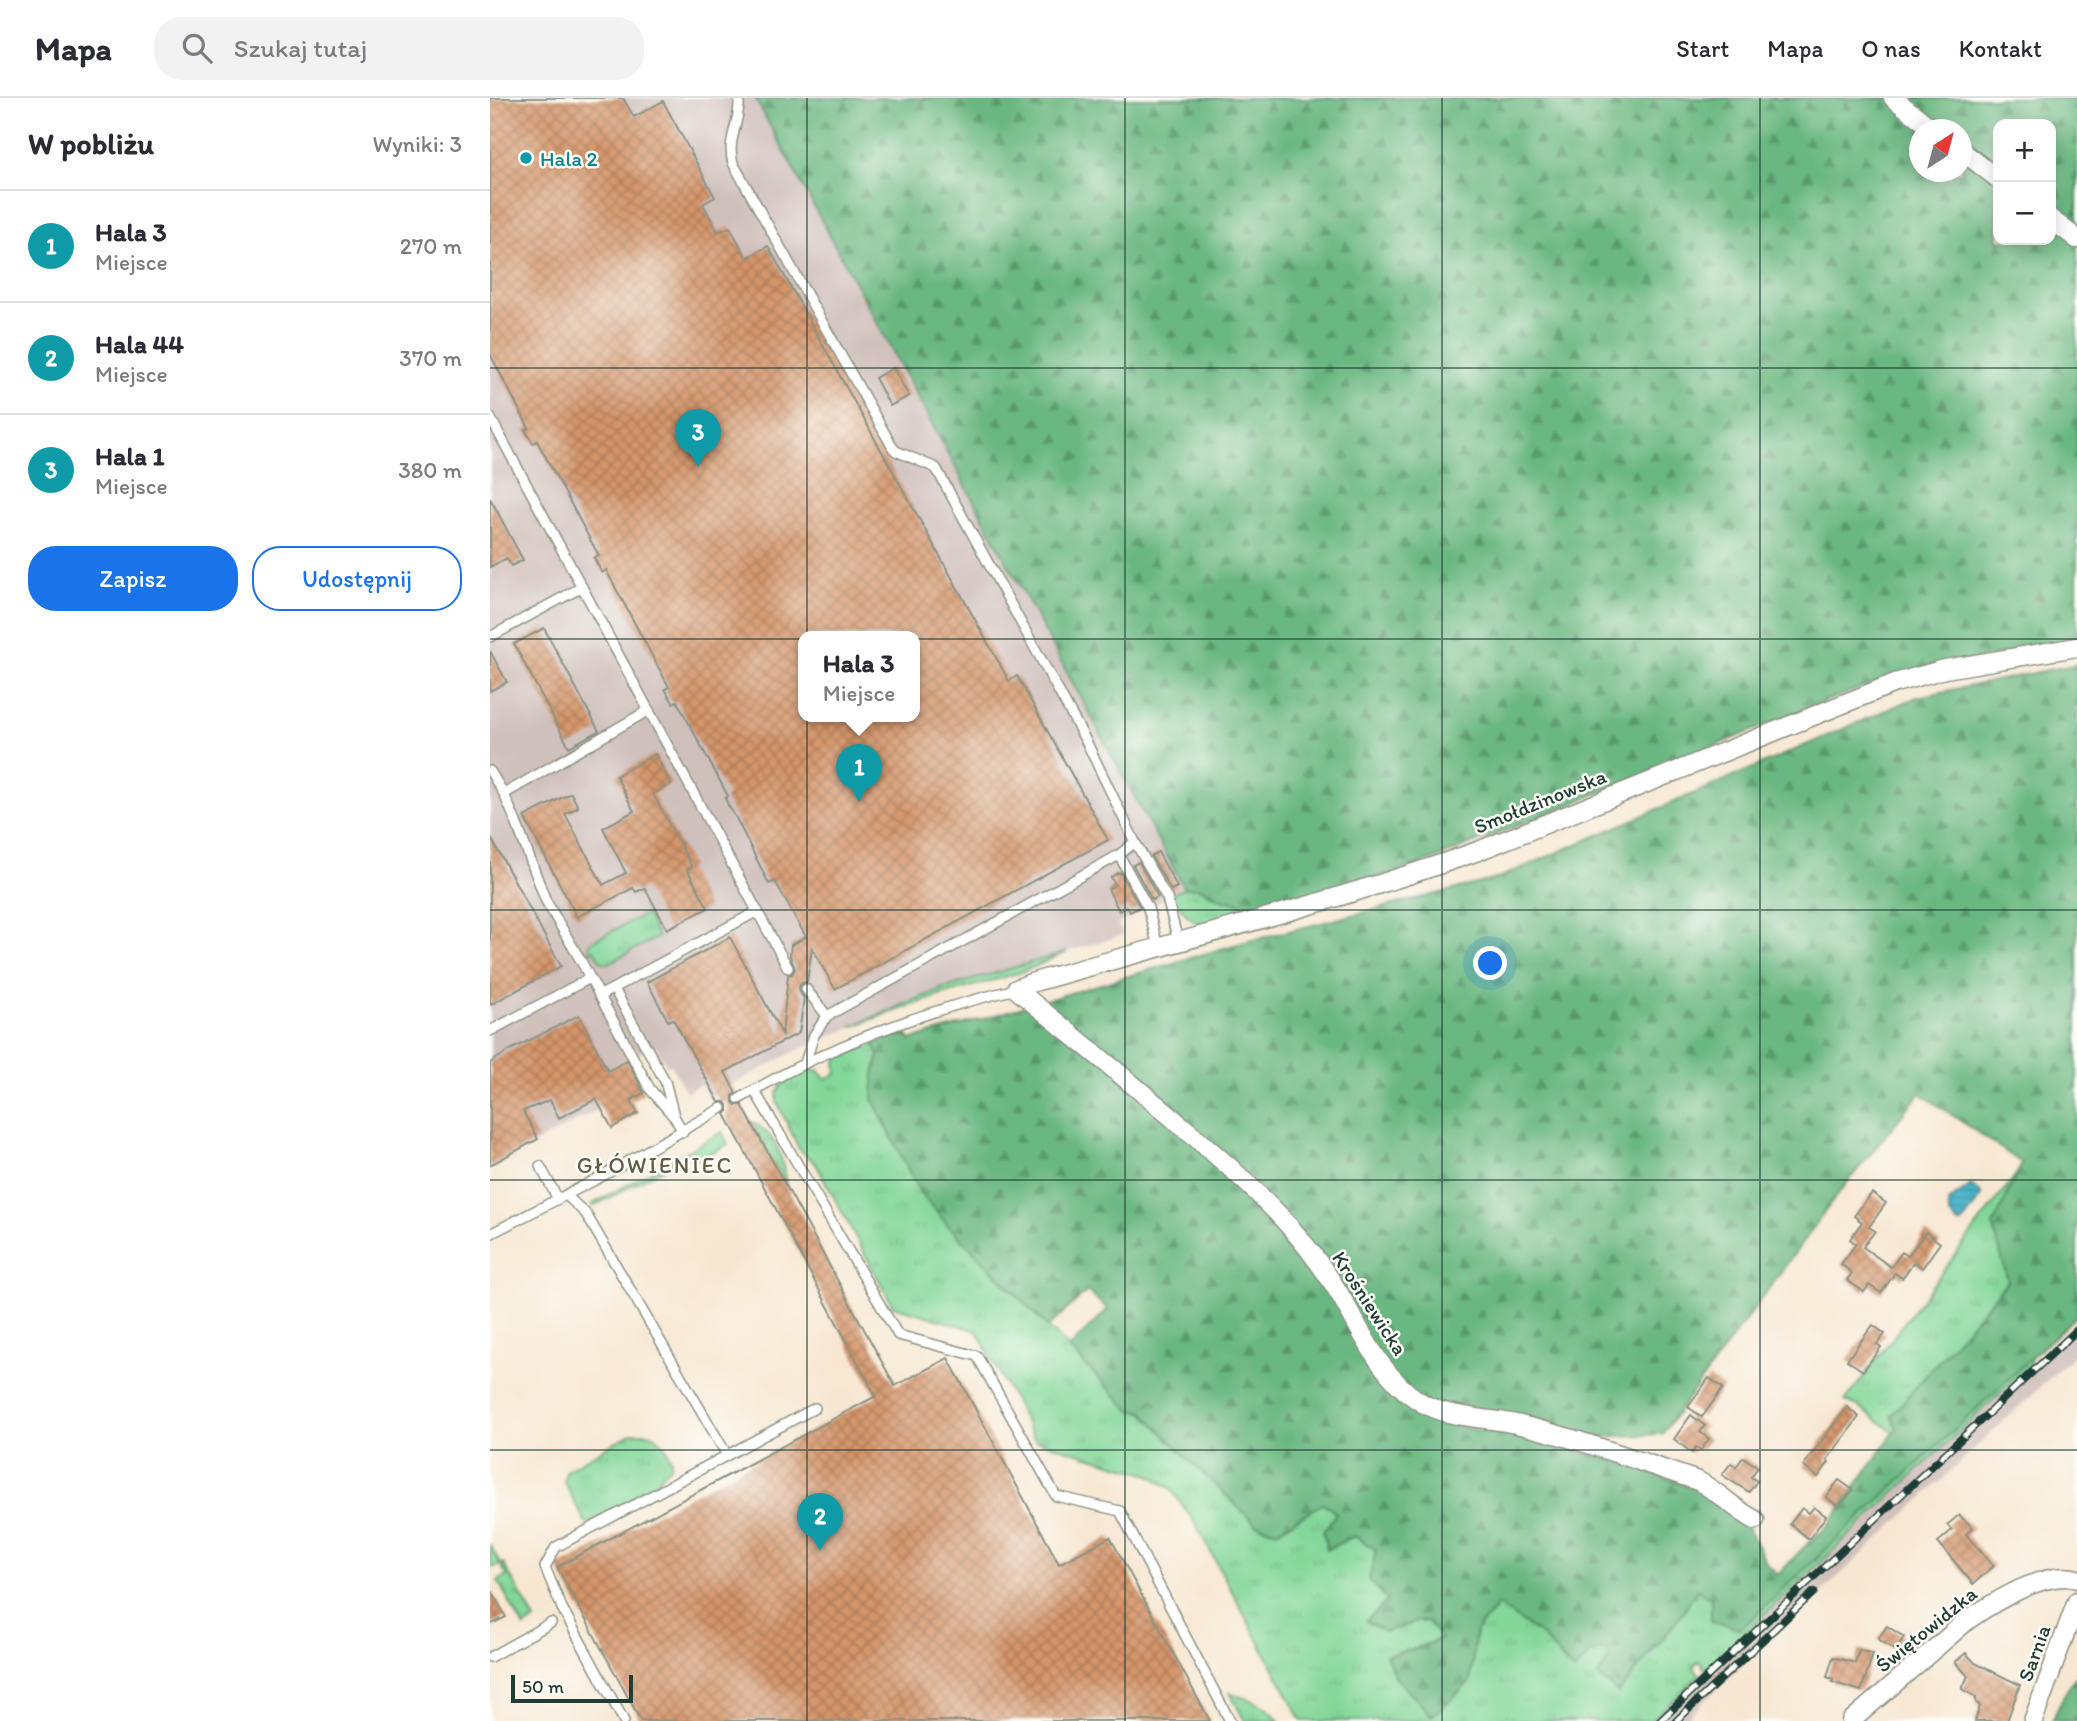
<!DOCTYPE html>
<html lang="pl">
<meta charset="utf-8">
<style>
:root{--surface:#fff;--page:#f2f2f3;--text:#2b2b33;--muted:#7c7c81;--line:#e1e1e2;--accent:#1a73e8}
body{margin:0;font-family:Itim,sans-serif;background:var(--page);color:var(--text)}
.controls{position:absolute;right:21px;top:21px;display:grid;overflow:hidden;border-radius:14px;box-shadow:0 4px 18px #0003}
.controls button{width:63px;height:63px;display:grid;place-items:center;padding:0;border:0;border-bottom:2px solid var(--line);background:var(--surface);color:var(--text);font:35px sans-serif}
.compass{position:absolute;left:1419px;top:21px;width:63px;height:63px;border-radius:50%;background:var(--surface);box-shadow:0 4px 18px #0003;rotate:36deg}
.scale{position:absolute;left:21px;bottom:18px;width:122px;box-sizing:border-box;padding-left:7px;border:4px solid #1f3d34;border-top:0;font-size:19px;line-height:24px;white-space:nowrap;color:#1f3d34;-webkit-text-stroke:5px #fdfcf7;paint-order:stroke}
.you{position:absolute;left:1001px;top:866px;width:24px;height:24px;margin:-18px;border:5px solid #fff;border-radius:50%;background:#1a73e8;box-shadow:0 0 0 10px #1a73e833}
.badge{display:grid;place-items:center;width:46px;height:46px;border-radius:50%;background:var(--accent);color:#fff;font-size:23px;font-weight:700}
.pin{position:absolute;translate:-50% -58px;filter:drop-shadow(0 2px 4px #0008)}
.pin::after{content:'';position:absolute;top:37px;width:24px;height:21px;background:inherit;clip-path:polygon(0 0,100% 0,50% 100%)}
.popup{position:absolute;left:308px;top:533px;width:122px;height:91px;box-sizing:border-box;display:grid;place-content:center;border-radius:14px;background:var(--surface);filter:drop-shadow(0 2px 5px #0005);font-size:23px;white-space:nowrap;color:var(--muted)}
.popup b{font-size:26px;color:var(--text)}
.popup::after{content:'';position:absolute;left:50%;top:100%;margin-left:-14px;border:14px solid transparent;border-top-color:var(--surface)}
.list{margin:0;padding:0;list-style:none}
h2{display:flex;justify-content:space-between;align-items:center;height:91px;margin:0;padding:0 28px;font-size:30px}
h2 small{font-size:23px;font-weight:400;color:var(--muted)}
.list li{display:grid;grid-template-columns:46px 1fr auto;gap:21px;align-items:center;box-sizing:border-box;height:112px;padding:0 28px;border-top:2px solid var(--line)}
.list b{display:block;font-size:26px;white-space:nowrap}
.list p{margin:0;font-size:23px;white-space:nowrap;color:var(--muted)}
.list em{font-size:23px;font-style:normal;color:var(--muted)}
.actions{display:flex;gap:14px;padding:21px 28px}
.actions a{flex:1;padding:16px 0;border:2px solid var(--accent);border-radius:28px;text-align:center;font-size:24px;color:var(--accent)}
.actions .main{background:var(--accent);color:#fff}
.icon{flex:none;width:38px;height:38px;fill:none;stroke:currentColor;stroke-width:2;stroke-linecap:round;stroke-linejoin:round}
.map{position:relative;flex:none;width:1587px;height:1623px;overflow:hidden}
header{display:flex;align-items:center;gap:42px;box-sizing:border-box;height:98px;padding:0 35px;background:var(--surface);border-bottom:2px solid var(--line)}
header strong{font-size:33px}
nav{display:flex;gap:38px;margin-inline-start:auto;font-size:24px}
.search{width:490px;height:63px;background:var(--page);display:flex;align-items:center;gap:18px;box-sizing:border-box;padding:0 24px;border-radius:28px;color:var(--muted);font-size:26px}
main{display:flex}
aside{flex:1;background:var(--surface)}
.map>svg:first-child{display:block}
.industrial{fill:#d0c0bc;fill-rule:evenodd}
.grass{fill:url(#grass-tufts);stroke:#518a66;stroke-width:2}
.forest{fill:url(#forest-firs);stroke:#447a5a;stroke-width:2;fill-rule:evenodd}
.water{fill:url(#water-rules);stroke:#34787e;stroke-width:2}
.building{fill:url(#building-cross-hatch);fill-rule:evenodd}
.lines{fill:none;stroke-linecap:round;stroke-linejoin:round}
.service-casing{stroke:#8b9283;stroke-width:12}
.minor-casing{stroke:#8b9283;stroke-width:21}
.service{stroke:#fff;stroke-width:9}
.minor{stroke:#fff;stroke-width:18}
.rail-casing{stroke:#1f3d34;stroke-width:8}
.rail{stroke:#fdfcf7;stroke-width:5;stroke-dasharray:16;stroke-linecap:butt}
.grid{fill:none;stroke:#1f3d34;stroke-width:2;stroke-opacity:0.55}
.culture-dot{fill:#0f9aa8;stroke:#fdfcf7;stroke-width:2.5}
.labels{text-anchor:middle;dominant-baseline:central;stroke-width:5;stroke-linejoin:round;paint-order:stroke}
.culture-label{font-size:21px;fill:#0d838f;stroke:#fdfcf7;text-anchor:start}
.street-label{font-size:21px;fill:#1f3d34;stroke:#fdfcf7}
.neighbourhood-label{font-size:23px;letter-spacing:2px;fill:#5f5c47;stroke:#fdfcf7}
</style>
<header>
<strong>Mapa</strong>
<div class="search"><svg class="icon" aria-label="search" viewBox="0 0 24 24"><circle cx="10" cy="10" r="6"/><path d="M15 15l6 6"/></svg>Szukaj tutaj</div>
<nav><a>Start</a><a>Mapa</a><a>O nas</a><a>Kontakt</a></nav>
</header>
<main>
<aside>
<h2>W pobliżu<small>Wyniki: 3</small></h2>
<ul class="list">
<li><span class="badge" style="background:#0f9aa8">1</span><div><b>Hala 3</b><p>Miejsce</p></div><em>270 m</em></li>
<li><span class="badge" style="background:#0f9aa8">2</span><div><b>Hala 44</b><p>Miejsce</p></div><em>370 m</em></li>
<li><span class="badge" style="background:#0f9aa8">3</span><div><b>Hala 1</b><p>Miejsce</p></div><em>380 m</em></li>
</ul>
<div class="actions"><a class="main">Zapisz</a><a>Udostępnij</a></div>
</aside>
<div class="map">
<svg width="1587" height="1623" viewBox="0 0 1587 1623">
<defs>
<pattern id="grass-tufts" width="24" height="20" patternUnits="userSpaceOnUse" patternTransform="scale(1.75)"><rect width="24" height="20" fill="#83d799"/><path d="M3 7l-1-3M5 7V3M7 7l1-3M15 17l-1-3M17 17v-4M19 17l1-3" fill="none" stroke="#71b984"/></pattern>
<pattern id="forest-firs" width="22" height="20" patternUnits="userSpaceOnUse" patternTransform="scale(1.75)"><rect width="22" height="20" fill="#6ab881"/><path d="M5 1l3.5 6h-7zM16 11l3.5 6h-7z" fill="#57976a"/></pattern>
<pattern id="water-rules" width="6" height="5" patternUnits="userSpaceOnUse" patternTransform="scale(1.75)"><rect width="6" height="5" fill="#4ab2c8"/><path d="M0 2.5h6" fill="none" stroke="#3d92a3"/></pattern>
<pattern id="building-cross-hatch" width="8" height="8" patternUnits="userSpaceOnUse" patternTransform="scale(1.75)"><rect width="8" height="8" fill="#d5956a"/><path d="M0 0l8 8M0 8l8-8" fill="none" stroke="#ac7b58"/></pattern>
</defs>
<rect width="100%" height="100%" fill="#fdfcf7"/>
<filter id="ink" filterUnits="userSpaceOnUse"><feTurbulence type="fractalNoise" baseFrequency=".0143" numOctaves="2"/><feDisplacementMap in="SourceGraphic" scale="14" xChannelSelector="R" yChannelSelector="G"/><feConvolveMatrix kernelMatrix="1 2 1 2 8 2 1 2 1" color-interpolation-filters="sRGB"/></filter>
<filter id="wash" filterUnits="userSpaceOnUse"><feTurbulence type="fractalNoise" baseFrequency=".00686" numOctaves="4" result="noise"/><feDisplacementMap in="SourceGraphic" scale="28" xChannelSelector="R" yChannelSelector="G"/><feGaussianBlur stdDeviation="1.57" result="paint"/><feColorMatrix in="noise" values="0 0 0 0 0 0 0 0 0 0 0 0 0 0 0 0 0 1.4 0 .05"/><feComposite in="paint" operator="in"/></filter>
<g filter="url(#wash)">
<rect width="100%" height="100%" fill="#f7e7d2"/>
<g class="industrial">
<path d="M 0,0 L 265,0 L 694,790 L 628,826 L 633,837 L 451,891 L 301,955 L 218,1000 L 211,986 L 196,994 L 181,967 L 177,968 L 164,947 L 132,965 L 132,985 L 148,1015 L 122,1030 L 110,1010 L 0,1070 ZM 313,538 L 425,538 L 425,618 L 313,618 Z"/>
<polygon points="1587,1223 1587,1254 1409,1422 1193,1623 1161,1623"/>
</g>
<g class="grass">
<path d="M 694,790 L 710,790 L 731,801 L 747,804 L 760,815 C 720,826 706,839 682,796 Z"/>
<polygon points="156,816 168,839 119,865 111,864 104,852 99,855 99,849 102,843"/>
<polygon points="577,854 535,873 449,898 360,929 451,891"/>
<polygon points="384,946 389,957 384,976 383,1002 457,1126 640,1312 653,1314 700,1363 787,1433 833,1405 846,1415 834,1434 865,1438 886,1452 899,1502 876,1523 895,1534 926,1524 938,1523 952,1541 921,1552 897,1557 905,1579 982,1556 986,1533 1008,1507 1052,1538 1084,1573 1101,1554 1116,1552 1122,1558 1128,1595 1189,1520 1218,1475 1288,1478 1338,1428 1405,1335 1366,1307 1355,1303 1534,1066 1518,1183 1541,1266 1216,1572 1209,1563 1203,1568 1210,1577 1161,1623 812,1623 705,1425 680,1390 660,1377 545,1342 487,1233 403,1208 326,1066 309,1051 287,1004 287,995 292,987 303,979 320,971 329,973 335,981 347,976 346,964 348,960"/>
<path d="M 261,1023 C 288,1038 293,1059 296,1088 Z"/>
<polygon points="232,1034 238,1046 209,1061 204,1054 102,1109 102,1106"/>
<polygon points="142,1335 159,1335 166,1338 176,1349 181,1361 181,1367 158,1394 96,1426 74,1384 76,1372"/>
<polygon points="0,1446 10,1466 13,1465 45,1522 34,1530 8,1483 17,1478 11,1467 3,1470 0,1465"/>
<path d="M 740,1595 C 760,1602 777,1605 789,1623 L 755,1623 Z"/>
</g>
<g class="forest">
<path d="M 265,0 L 1587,0 L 1587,541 L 1404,578 L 1333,604 L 945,761 L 872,784 L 760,815 L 747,804 L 731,801 L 710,790 L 694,790 ZM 1508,26 L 1561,26 L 1561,142 L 1508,142 ZM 1430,32 L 1472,32 L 1472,74 L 1430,74 Z"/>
<path d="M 1587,566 L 1587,1217 L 1251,1531 L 1221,1523 L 1221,1501 L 1207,1492 L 1189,1520 L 1128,1595 L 1108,1578 L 1121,1558 L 1116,1552 L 1101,1555 L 1084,1574 L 1052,1538 L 1008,1507 L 986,1533 L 980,1584 L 942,1618 L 905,1579 L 896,1557 L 921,1552 L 951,1541 L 938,1523 L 926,1524 L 895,1534 L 876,1523 L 898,1502 L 879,1482 L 886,1452 L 865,1438 L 837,1451 L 833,1434 L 846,1415 L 834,1405 L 787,1433 L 767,1427 L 700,1363 L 653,1314 L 640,1312 L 579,1250 L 618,1211 L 597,1193 L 558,1229 L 457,1126 L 430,1095 L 383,1002 L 384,976 L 389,957 L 384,946 L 415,934 L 420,942 L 751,845 L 1006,781 L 1427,599 ZM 1430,995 L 1532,1065 L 1503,1127 L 1518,1183 L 1401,1318 L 1407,1330 L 1338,1428 L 1311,1452 L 1288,1477 L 1276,1465 L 1254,1422 L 1227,1398 L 1140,1367 L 1050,1343 L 972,1329 L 932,1315 L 1037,1322 L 1110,1339 L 1172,1336 L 1351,1092 Z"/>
<polygon points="1587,1576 1587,1623 1562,1623 1573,1599"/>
</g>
<polygon class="water" points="1481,1087 1491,1095 1491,1099 1472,1125 1468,1126 1459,1115 1458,1104"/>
<g id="blocks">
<g class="building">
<path d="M 0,0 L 133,0 L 144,19 L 173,3 L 225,99 L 213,106 L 228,134 L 240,129 L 257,160 L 278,148 L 519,583 L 527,578 L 618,742 L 345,891 L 322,850 L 317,884 L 312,885 L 309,889 L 310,895 L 314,900 L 309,935 L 235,974 L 246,995 L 243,998 L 243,1004 L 246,1007 L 252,1007 L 405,1288 L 458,1260 L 569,1466 L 620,1439 L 720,1623 L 151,1623 L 67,1469 L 386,1298 L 235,1016 L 238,1013 L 238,1007 L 235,1004 L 229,1004 L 183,921 L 178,923 L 157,884 L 240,839 L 292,936 L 298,877 L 302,876 L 305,871 L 300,858 L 301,847 L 316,839 L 285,783 L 279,786 L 246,720 L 238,707 L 235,700 L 238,698 L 187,603 L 183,605 L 175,591 L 179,589 L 116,472 L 112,475 L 104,460 L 109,458 L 47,343 L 43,345 L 35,332 L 39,330 L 0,256 ZM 313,538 L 425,538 L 425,618 L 313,618 Z"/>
<polygon points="403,270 419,298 400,308 385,280"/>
<polygon points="0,400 33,462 21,468 17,460 0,469"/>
<polygon points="54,530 109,633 79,649 24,546"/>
<polygon points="0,553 17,584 0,593"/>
<polygon points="165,656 181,686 163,696 202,769 197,771 218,810 177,831 155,790 146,794 143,790 87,819 34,719 81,695 88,709 75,716 113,787 136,775 113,730 144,713 126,678"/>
<polygon points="0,738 71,868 0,907"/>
<polygon points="668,754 687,789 681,792 661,758"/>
<polygon points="649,764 668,799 662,802 643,767"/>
<polygon points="630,774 650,809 640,814 637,809 629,813 618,791 625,787 621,779"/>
<polygon points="89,917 118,973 137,962 154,995 141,1002 148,1015 122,1030 106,1001 69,1020 60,1002 33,1013 48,1041 0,1067 0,965 22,951"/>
<polygon points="1382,1095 1396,1105 1379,1129 1385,1133 1373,1149 1401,1169 1412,1154 1418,1158 1436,1134 1450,1145 1432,1170 1424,1164 1412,1180 1405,1175 1391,1195 1379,1187 1374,1194 1357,1182 1362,1175 1351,1166 1366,1146 1360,1141 1372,1124 1364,1118"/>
<polygon points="1383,1227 1395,1236 1387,1246 1391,1249 1373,1273 1357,1262"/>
<polygon points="1219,1280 1233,1290 1212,1319 1198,1309"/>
<polygon points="1357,1309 1369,1319 1337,1362 1339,1364 1328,1379 1313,1368"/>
<polygon points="1201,1317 1215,1328 1210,1334 1219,1341 1211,1352 1206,1349 1202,1355 1184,1341"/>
<polygon points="1253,1359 1268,1369 1261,1379 1267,1383 1259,1394 1232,1377 1241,1365 1246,1369"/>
<polygon points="1349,1382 1363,1392 1349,1409 1336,1399"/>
<polygon points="1324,1409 1336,1418 1319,1441 1300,1426 1312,1410 1319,1415"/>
<polygon points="1469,1417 1483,1430 1476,1436 1504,1468 1483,1486 1448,1444 1462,1432 1457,1427"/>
<polygon points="0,1490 16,1519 0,1527"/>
<polygon points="1397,1528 1414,1539 1405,1552 1388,1541"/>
<polygon points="1369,1552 1383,1556 1371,1593 1342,1584 1343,1581 1337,1579 1343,1559 1365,1565"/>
<polygon points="1476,1555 1485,1565 1530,1587 1517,1623 1485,1623 1490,1608 1486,1604 1486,1599 1472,1591 1478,1578 1465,1564"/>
</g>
</g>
</g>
<g filter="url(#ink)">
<use href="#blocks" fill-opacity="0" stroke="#8b9283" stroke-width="2"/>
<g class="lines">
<defs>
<g id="service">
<path d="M 249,0 C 251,23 236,42 243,65 L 403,350 L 406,353 L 446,370 L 597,645 L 645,744 L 677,800 L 688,843"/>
<polyline points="0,319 298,870"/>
<polyline points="0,539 92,489"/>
<polyline points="0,673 14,696 26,724 56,803 91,863 160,991 185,1020 193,1034"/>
<polyline points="14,696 159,612"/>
<polyline points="629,757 658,810 668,849"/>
<polyline points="124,891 175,983 184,1018"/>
<polyline points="316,891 337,918 629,757 645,744"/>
<polyline points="109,898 268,813"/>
<polyline points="0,933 100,880"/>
<polyline points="315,965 324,937 337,918"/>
<polyline points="264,992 408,1237 487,1258 566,1398 630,1413 740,1623"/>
<path d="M 249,1001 C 334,950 430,914 526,891"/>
<polyline points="50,1068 68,1101"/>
<polyline points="76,1097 96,1116 237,1357"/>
<polyline points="0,1136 109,1080 232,1010"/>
<polyline points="0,1559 61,1525"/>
<polyline points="134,1623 72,1510 55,1469 66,1449 325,1310"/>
</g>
<g id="minor">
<polyline points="1403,0 1444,32"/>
<polyline points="1472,53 1508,81"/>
<polyline points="1561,121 1587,141"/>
<path d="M 1265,1422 C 1244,1411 1229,1394 1208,1383 C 1148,1363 1088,1340 1026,1326 C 995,1319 957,1321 929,1303 C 885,1275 868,1222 840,1181 C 828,1163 815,1146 801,1130 C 768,1093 731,1061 693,1029 C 638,982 582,937 526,891 L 544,884 C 692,842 843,805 988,753 L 1405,585 L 1455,571 L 1587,549"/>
<path d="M 1361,1623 L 1479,1521 C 1504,1504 1557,1471 1587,1481"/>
<polyline points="1543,1623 1587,1503"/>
</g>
</defs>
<use href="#service" class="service-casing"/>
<use href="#minor" class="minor-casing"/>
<use href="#service" class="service"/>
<use href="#minor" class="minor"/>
<defs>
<g id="rail">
<polyline points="1170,1623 1587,1232"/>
<polyline points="1186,1623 1324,1494"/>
</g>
</defs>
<use href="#rail" class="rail-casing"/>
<use href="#rail" class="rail"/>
</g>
</g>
<path class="grid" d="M 317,0 L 317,1623M 635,0 L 635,1623M 952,0 L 952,1623M 1270,0 L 1270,1623M 0,270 L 1587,270M 0,541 L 1587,541M 0,812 L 1587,812M 0,1082 L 1587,1082M 0,1352 L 1587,1352"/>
<circle class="culture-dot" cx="36" cy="60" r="7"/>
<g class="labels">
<g class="culture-label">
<text x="50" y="60">Hala 2</text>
</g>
<g class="street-label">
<text transform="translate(1050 703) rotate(-22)">Smołdzinowska</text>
<text transform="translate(880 1205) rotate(57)">Krośniewicka</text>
<text transform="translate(1436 1531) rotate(-39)">Świętowidzka</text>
<text transform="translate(1544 1555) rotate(-70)">Sarnia</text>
</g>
<g class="neighbourhood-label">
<text x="165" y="1067">GŁÓWIENIEC</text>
</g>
</g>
</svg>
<div class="controls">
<button>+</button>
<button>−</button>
</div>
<svg class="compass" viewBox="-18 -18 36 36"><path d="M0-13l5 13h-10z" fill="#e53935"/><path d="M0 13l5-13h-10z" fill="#7c7c81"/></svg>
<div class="scale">50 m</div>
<div class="you"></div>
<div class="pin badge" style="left:369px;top:704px;background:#0f9aa8">1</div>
<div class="popup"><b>Hala 3</b>Miejsce</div>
<div class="pin badge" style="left:330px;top:1453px;background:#0f9aa8">2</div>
<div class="pin badge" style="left:208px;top:369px;background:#0f9aa8">3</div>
</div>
</main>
